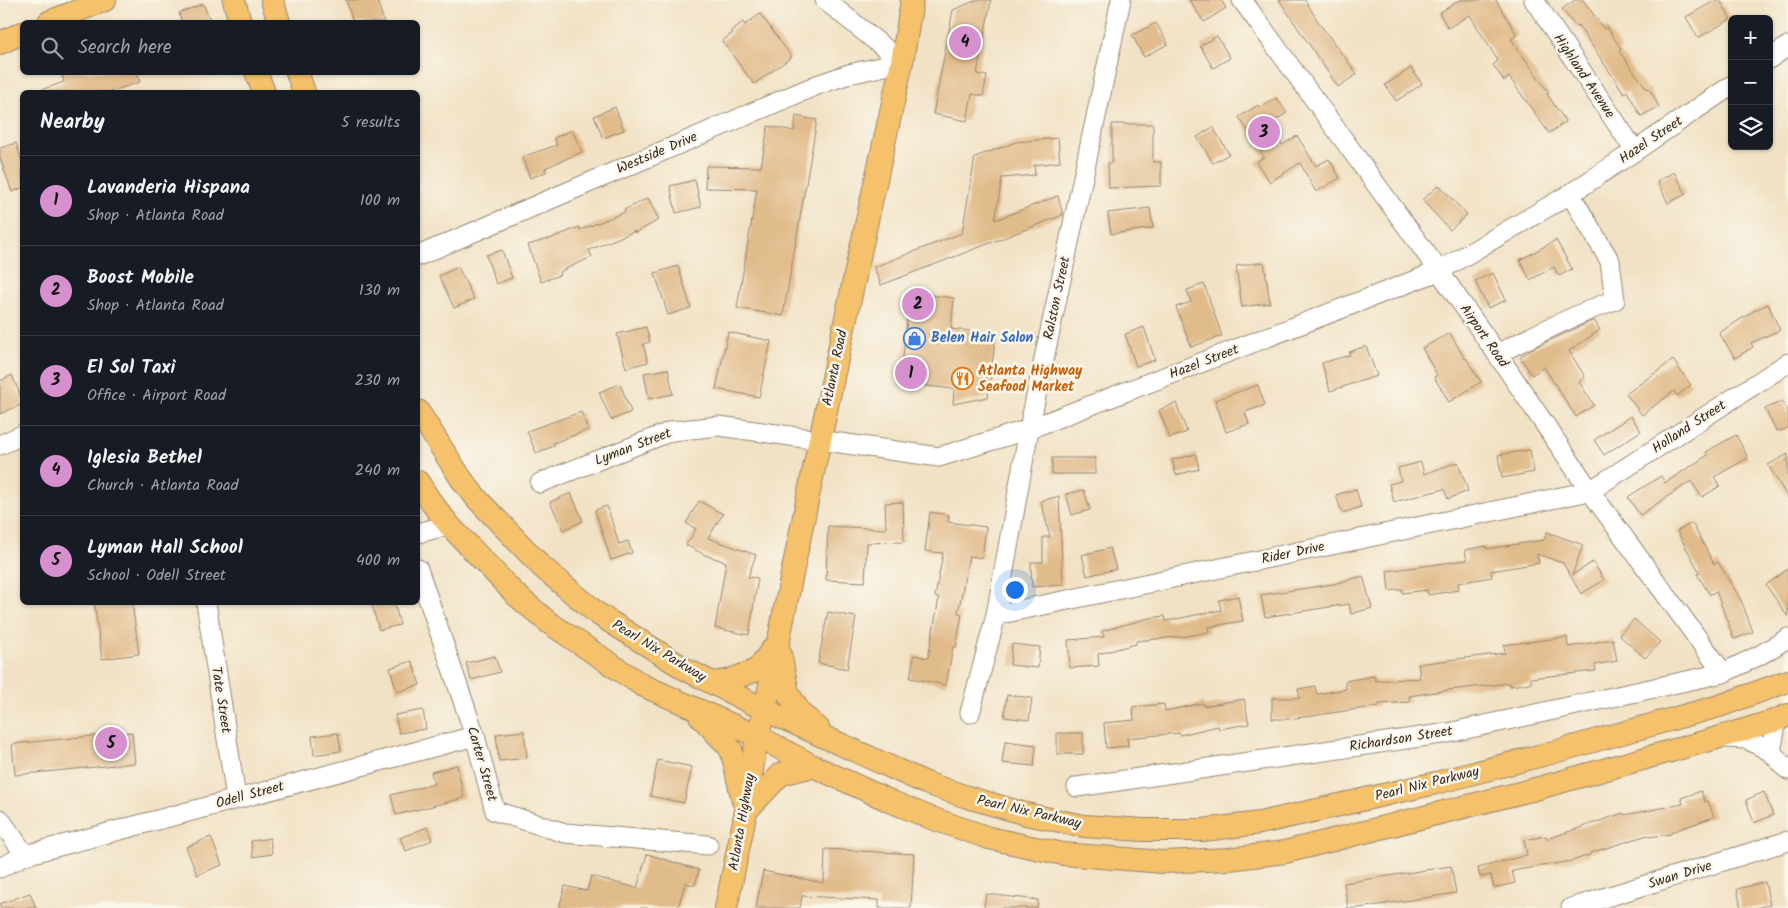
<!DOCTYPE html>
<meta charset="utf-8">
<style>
:root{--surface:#171b24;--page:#242831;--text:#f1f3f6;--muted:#9ea1a6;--line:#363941;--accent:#d690ce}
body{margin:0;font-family:Kalam,sans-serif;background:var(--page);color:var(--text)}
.controls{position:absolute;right:15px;top:15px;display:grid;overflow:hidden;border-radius:8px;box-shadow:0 1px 4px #0004}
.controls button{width:45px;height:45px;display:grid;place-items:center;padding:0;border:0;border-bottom:1px solid var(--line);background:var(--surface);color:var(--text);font:25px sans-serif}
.you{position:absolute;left:1014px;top:589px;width:18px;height:18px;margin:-12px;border:4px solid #fff;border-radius:50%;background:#1a73e8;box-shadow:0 0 0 8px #1a73e833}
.badge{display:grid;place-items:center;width:32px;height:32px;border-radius:50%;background:var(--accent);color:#111;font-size:16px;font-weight:700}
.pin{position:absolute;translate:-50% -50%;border:2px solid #fff;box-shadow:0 1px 5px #0006}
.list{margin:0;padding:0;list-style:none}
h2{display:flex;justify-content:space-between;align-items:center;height:65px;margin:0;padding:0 20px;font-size:21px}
h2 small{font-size:16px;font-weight:400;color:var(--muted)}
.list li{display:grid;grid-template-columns:32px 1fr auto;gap:15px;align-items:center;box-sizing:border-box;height:90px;padding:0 20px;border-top:1px solid var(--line)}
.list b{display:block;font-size:19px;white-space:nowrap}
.list p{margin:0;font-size:16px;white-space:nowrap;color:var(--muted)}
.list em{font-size:16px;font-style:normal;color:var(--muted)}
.icon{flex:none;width:28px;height:28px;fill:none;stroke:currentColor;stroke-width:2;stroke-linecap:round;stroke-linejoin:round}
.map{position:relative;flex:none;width:1788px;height:908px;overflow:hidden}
.search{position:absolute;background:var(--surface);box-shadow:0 1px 4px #0004;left:20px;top:20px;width:400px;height:55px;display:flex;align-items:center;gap:12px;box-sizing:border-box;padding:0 18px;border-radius:8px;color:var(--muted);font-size:19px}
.panel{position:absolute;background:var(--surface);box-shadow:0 1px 4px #0004;left:20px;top:90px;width:400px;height:515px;border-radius:8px}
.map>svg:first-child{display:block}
.building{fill:#e1bc8b}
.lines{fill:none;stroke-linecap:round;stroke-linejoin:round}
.minor-casing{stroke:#968672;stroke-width:21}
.major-casing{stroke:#968672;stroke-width:24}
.minor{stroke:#fff;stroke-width:19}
.major{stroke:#f5c16b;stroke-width:22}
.labels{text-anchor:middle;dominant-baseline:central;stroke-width:5;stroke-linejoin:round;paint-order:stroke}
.street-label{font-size:14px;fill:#3b2a1e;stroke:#fbf7ec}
.shop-label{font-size:14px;font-weight:bold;fill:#366cbe;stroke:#fbf7ec;text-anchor:start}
.food-label{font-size:14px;font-weight:bold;fill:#c56008;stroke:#fbf7ec;text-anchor:start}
</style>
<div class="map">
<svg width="1788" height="908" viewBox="0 0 1788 908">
<rect width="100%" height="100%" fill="#fbf7ec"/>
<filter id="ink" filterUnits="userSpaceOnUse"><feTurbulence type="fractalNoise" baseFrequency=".02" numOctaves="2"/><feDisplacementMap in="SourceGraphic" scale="10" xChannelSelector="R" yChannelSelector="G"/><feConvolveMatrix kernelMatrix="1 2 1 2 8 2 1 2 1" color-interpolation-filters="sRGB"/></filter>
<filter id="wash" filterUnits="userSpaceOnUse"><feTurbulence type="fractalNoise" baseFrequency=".0096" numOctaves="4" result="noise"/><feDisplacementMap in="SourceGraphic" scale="20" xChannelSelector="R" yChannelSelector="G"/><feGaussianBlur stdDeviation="1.12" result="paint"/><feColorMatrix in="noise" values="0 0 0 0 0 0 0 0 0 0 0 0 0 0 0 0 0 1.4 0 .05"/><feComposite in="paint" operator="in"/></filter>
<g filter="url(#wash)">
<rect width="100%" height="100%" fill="#f1e2c5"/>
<g id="blocks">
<g class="building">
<polygon points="346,0 377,0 384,22 353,22"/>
<polygon points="977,0 991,0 977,74 987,76 983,96 972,94 967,121 933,114 953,10"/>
<polygon points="1189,0 1221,0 1226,8 1204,22"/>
<polygon points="1279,0 1305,0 1319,23 1357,74 1338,87"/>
<polygon points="1460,0 1496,0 1517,35 1511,39 1549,93 1547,94 1566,122 1549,133 1509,77 1504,81 1493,65 1498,61 1470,15 1448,28 1439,13"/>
<polygon points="1575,0 1583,0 1604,29 1607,27 1621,49 1619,51 1647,89 1649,88 1659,107 1641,116 1627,91 1624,93 1578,25 1576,27 1562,9"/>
<polygon points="1716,0 1720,0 1731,19 1698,38 1686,17"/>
<polygon points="203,4 211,22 182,22 179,13"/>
<polygon points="760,14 792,57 754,84 722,41 733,33 731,31 743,22 745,25"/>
<polygon points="1156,23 1168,44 1144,57 1132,35"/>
<polygon points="1217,36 1230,58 1213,68 1200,46"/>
<polygon points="1411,68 1422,84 1396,101 1385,85"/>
<polygon points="61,72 137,72 140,82 109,92 41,92 41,90 64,82"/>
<polygon points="1277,98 1287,113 1269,124 1282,145 1297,136 1316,166 1329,159 1340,178 1316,192 1300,163 1270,182 1256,162 1264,157 1239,117 1258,105 1260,108"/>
<polygon points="615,107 624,130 603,138 594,116"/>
<polygon points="796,116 817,120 783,316 737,308 757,189 705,188 706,166 761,167 768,126 794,131"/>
<polygon points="1112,124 1153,124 1153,162 1161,162 1161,186 1109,188 1108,163 1112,163"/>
<polygon points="1213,127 1229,154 1213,163 1197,137"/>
<polygon points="572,130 582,152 545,168 546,172 530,178 522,157 557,145 554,138"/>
<polygon points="1058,138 1060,162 1034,165 1035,175 1002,178 995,220 1058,196 1063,215 881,285 874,267 962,233 975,157 1016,142"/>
<polygon points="16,143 22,161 22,188 12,192 0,158 0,148"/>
<polygon points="1674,172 1686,194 1668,203 1657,181"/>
<polygon points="695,180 701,207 676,213 670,186"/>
<polygon points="1439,185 1467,215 1450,230 1422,200"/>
<polygon points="648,198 659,220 635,233 635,231 589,250 592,257 559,272 560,275 541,282 528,245 547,239 547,240 579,227 580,230 625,212 624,210"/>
<polygon points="1150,208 1153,228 1111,234 1108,213"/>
<polygon points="1556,240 1572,269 1559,276 1554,267 1530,280 1520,260"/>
<polygon points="502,250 512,278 496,284 486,255"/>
<polygon points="1264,262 1270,303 1242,307 1236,266"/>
<polygon points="678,266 691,308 668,315 655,273"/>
<polygon points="458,267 474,299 454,308 439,276"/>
<polygon points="1493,273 1506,300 1488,308 1475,281"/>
<polygon points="1204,284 1222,336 1191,347 1176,307 1191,302 1187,290"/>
<polygon points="910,293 954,298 951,329 996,334 988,397 953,404 954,389 900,383"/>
<polygon points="1768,304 1780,330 1751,343 1753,347 1735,358 1719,333 1755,310"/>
<polygon points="1594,320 1600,330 1569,351 1585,377 1579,382 1594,405 1576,417 1544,367 1532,375 1520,357 1533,348"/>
<polygon points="646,327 650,342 643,344 648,362 626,368 617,334"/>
<polygon points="1144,327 1155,360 1136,366 1125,334"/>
<polygon points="728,332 771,341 759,397 716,389"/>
<polygon points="1450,333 1465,359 1466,358 1481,382 1449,402 1434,377 1437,375 1422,348"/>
<polygon points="1366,346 1377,376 1330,391 1322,363 1350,355 1349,352"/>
<polygon points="1673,360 1691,385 1677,396 1674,391 1642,415 1626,394"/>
<polygon points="668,369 673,394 649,399 644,373"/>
<polygon points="12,375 22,399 22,404 0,414 0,381"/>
<polygon points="620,384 631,412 611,420 599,392"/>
<polygon points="1258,385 1265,405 1245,412 1249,424 1226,432 1215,400"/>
<polygon points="1782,401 1788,413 1788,428 1781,431 1776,431 1765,409"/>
<polygon points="1176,403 1187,432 1170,438 1159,410"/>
<polygon points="581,412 588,430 553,443 554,446 536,453 527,431"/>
<polygon points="1631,416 1641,431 1604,455 1594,440"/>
<polygon points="1736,435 1748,458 1714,477 1720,486 1702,497 1691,481 1640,515 1628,497 1661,476 1665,483 1708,455 1706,452"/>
<polygon points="1530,450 1534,472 1502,478 1498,455"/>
<polygon points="1196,454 1199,469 1176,475 1172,460"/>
<polygon points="1788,454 1788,498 1768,465"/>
<rect x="1052" y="458" width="43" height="16"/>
<polygon points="1421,462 1424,474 1458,462 1468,491 1448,499 1444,489 1394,502 1389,484 1401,481 1398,468"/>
<polygon points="1356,489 1361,507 1342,513 1336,495"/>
<polygon points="1084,490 1090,510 1072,515 1066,494"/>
<polygon points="571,493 583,521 563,530 550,502"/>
<polygon points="1059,496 1063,585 1032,587 1031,562 1043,562 1043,537 1050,537 1041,501"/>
<polygon points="699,501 723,514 708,538 756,555 748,577 758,578 749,635 715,628 726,562 705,555 686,545 696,529 686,523"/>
<polygon points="903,502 904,542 867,543 865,582 826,580 828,526 886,529 885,503"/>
<polygon points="607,506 619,544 628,541 632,553 611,560 595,510"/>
<polygon points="930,512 949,515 948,522 986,527 982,558 969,556 958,613 962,614 956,647 953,647 946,685 910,678 914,655 928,658 939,598 935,597 943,553 925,551"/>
<polygon points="1692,523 1714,564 1718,562 1741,600 1753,632 1734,639 1716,591 1710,595 1697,574 1700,573 1677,531"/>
<polygon points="1547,532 1583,545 1572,575 1593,562 1604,580 1581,594 1563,563 1537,554 1539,563 1491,571 1492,577 1458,583 1459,590 1428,595 1427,590 1402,593 1402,589 1389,591 1387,571 1467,560 1465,550 1486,546 1486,549 1544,540"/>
<polygon points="1110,548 1116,569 1087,576 1082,555"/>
<polygon points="1788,569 1788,617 1766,585"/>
<polygon points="1363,576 1372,608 1351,614 1349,604 1265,617 1261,595 1333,584"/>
<polygon points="1238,596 1243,621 1208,627 1209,632 1187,636 1136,641 1136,644 1098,654 1099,666 1070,668 1068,640 1104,637 1102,631 1149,618 1165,616 1166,621 1221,610 1219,600"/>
<polygon points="94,602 132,602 139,654 102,659"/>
<polygon points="371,602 394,602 400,625 379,630"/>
<polygon points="828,612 856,617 847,669 818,663"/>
<polygon points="1634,619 1660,642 1645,658 1619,635"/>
<polygon points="1567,637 1568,647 1613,639 1617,661 1595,665 1596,671 1531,678 1531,683 1510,686 1510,683 1449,690 1409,696 1410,702 1379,704 1379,706 1290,719 1272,719 1272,698 1300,698 1298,689 1315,686 1317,694 1346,689 1345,681 1374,676 1375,681 1420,678 1418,664 1505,653 1504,645"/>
<polygon points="1012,644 1040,647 1038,668 1010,665"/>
<polygon points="495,656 500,672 471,680 466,663"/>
<polygon points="412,661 420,685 397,692 390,668"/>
<polygon points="1007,695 1032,698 1029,720 1004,717"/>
<polygon points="1244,699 1249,724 1219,729 1218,726 1180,735 1179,733 1127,738 1128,746 1106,748 1104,723 1134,720 1133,707 1164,704 1165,711 1203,703 1204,706"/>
<polygon points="423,710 426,729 399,733 395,715"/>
<polygon points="524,731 527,758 499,761 496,734"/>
<polygon points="132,732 135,763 15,775 12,744"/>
<polygon points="338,733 341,751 314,755 312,736"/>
<rect x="1057" y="733" width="26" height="21"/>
<polygon points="1005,741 1036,745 1034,766 1002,763"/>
<polygon points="658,760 692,767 684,803 650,796"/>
<polygon points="457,765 464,798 396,815 391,795 434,784 431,772"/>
<polygon points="1701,791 1705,802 1708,801 1714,817 1671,832 1671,834 1649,837 1648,835 1590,853 1590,855 1572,861 1512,871 1515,883 1494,888 1491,875 1480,877 1478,868 1527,855 1524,840 1546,836 1547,839 1623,813 1624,815 1683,804 1681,798"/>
<polygon points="1764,792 1773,815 1754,823 1746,800"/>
<polygon points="427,827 432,840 406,851 400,838"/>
<polygon points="211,837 222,865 197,875 186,847"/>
<polygon points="270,838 272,854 253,857 251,841"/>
<polygon points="825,849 914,854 911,908 879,908 879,900 802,896 800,908 756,908 763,871 824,883"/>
<polygon points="647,854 699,870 695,885 685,883 678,908 559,908 565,886 587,891 591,876 637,888"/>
<polygon points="1451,866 1456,893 1359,908 1348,908 1344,883"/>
<polygon points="1765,882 1770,905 1755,908 1741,908 1737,889"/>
<polygon points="30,893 36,908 0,908 0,904"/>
<polygon points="986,894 1038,900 1037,908 984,908"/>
</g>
</g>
</g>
<g filter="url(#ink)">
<use href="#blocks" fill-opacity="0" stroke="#968672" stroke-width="1"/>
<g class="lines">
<defs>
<g id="minor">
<polyline points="825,0 902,62"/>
<polyline points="1242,0 1439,271 1497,354 1590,491 1723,673"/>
<polyline points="1534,0 1635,151"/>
<polyline points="1769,59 1788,46"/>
<polyline points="418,256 817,85 849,74 902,62"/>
<path d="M 1497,354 C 1536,334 1574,315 1615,300 L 1610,261 L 1570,194"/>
<polyline points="0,445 22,435"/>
<polyline points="540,483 672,431 719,426 939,457 1029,429 1439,271 1570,194 1635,151 1732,85"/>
<polyline points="418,533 449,525"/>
<polyline points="418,569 475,736 495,811 565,833 708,845"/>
<polyline points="206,602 236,798"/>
<polyline points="996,615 1590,491 1788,363"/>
<polyline points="970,713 996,615 1029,429 1121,0"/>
<polyline points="1725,738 1747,739 1771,752 1788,770"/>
<polyline points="1771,752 1777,720"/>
<polyline points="1077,787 1448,733 1723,673 1760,655 1788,638"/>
<polyline points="0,819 25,855"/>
<polyline points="0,868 25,855 475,736"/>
<polyline points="1571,908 1788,841"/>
</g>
<g id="major">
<polyline points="234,0 240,22"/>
<polyline points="272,0 279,22"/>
<polyline points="49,22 105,0"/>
<polyline points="0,43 22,33"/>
<polyline points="256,72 264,92"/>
<polyline points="297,72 304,92"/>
<polyline points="418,411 462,480 478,500 542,567 598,614 685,669 765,710 926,783 967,797 1026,814 1084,826 1143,830 1203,830 1260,823 1436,783 1554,752 1719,706 1788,681"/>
<polyline points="418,482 431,502 449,525 516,595 548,622 642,685 757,736 813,766 892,802 931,818 989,838 1063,854 1163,862 1229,859 1285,852 1539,788 1717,738 1777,720 1788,715"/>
<polyline points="780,653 788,693 801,714 818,728"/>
<polyline points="712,683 727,681 757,670 774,647"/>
<polyline points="700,716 731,749 743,801"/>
<polyline points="746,811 781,774 813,766"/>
<path d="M 726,908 L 746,811 L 757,736 L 765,710 C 807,493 854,278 902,62 L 912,0"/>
</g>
</defs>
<use href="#minor" class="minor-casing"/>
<use href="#major" class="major-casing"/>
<use href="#minor" class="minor"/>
<use href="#major" class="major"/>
</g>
</g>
<defs>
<symbol id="shop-ring" viewBox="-11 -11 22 22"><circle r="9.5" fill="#fbf7ec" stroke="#3f7fe0" stroke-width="1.5"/><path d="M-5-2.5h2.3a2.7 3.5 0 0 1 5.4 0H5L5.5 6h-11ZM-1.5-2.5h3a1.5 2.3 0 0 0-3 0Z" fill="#3f7fe0"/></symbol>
<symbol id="restaurant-ring" viewBox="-11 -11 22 22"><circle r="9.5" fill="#fbf7ec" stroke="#e8710a" stroke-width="1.5"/><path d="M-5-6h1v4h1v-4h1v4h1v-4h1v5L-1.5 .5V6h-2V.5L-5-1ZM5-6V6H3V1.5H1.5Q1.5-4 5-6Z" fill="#e8710a"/></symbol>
</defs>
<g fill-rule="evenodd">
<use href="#shop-ring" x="902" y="326" width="25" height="25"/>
<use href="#restaurant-ring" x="950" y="366" width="25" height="25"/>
</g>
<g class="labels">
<g class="street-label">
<text transform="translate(1584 76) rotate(56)">Highland Avenue</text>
<text transform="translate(1651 140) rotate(-34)">Hazel Street</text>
<text transform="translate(657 153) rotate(-23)">Westside Drive</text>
<text transform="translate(1057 298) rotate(-78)">Ralston Street</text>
<text transform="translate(1484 336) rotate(55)">Airport Road</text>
<text transform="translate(1204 362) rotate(-21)">Hazel Street</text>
<text transform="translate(835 368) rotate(-78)">Atlanta Road</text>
<text transform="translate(1689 427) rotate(-33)">Holland Street</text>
<text transform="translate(633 447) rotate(-21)">Lyman Street</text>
<text transform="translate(1293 553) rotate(-12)">Rider Drive</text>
<text transform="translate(659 651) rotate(31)">Pearl Nix Parkway</text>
<text transform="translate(221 700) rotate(81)">Tate Street</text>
<text transform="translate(1401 739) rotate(-9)">Richardson Street</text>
<text transform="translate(482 764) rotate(74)">Carter Street</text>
<text transform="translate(1427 784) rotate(-14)">Pearl Nix Parkway</text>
<text transform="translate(250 795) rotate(-15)">Odell Street</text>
<text transform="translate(1029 812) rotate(13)">Pearl Nix Parkway</text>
<text transform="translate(742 822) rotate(-80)">Atlanta Highway</text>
<text transform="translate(1680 875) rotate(-17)">Swan Drive</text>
</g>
<g class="shop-label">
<text x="931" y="338">Belen Hair Salon</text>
</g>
<g class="food-label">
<text x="978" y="371">Atlanta Highway<tspan x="978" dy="16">Seafood Market</tspan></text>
</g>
</g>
</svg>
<div class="controls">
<button>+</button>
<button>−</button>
<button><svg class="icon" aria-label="layers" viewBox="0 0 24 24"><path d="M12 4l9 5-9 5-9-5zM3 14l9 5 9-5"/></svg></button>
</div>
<div class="you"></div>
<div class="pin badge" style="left:911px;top:373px">1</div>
<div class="pin badge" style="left:918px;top:304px">2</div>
<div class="pin badge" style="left:1264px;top:132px">3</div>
<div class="pin badge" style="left:965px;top:42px">4</div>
<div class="pin badge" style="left:111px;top:743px">5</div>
<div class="search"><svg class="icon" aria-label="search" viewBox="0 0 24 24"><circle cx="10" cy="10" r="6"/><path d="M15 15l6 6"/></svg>Search here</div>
<section class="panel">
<h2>Nearby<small>5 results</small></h2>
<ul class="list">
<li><span class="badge">1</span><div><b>Lavanderia Hispana</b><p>Shop · Atlanta Road</p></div><em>100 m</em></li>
<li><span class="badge">2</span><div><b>Boost Mobile</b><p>Shop · Atlanta Road</p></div><em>130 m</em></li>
<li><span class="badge">3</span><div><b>El Sol Taxi</b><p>Office · Airport Road</p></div><em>230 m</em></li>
<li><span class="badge">4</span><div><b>Iglesia Bethel</b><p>Church · Atlanta Road</p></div><em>240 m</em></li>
<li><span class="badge">5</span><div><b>Lyman Hall School</b><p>School · Odell Street</p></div><em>400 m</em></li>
</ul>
</section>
</div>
